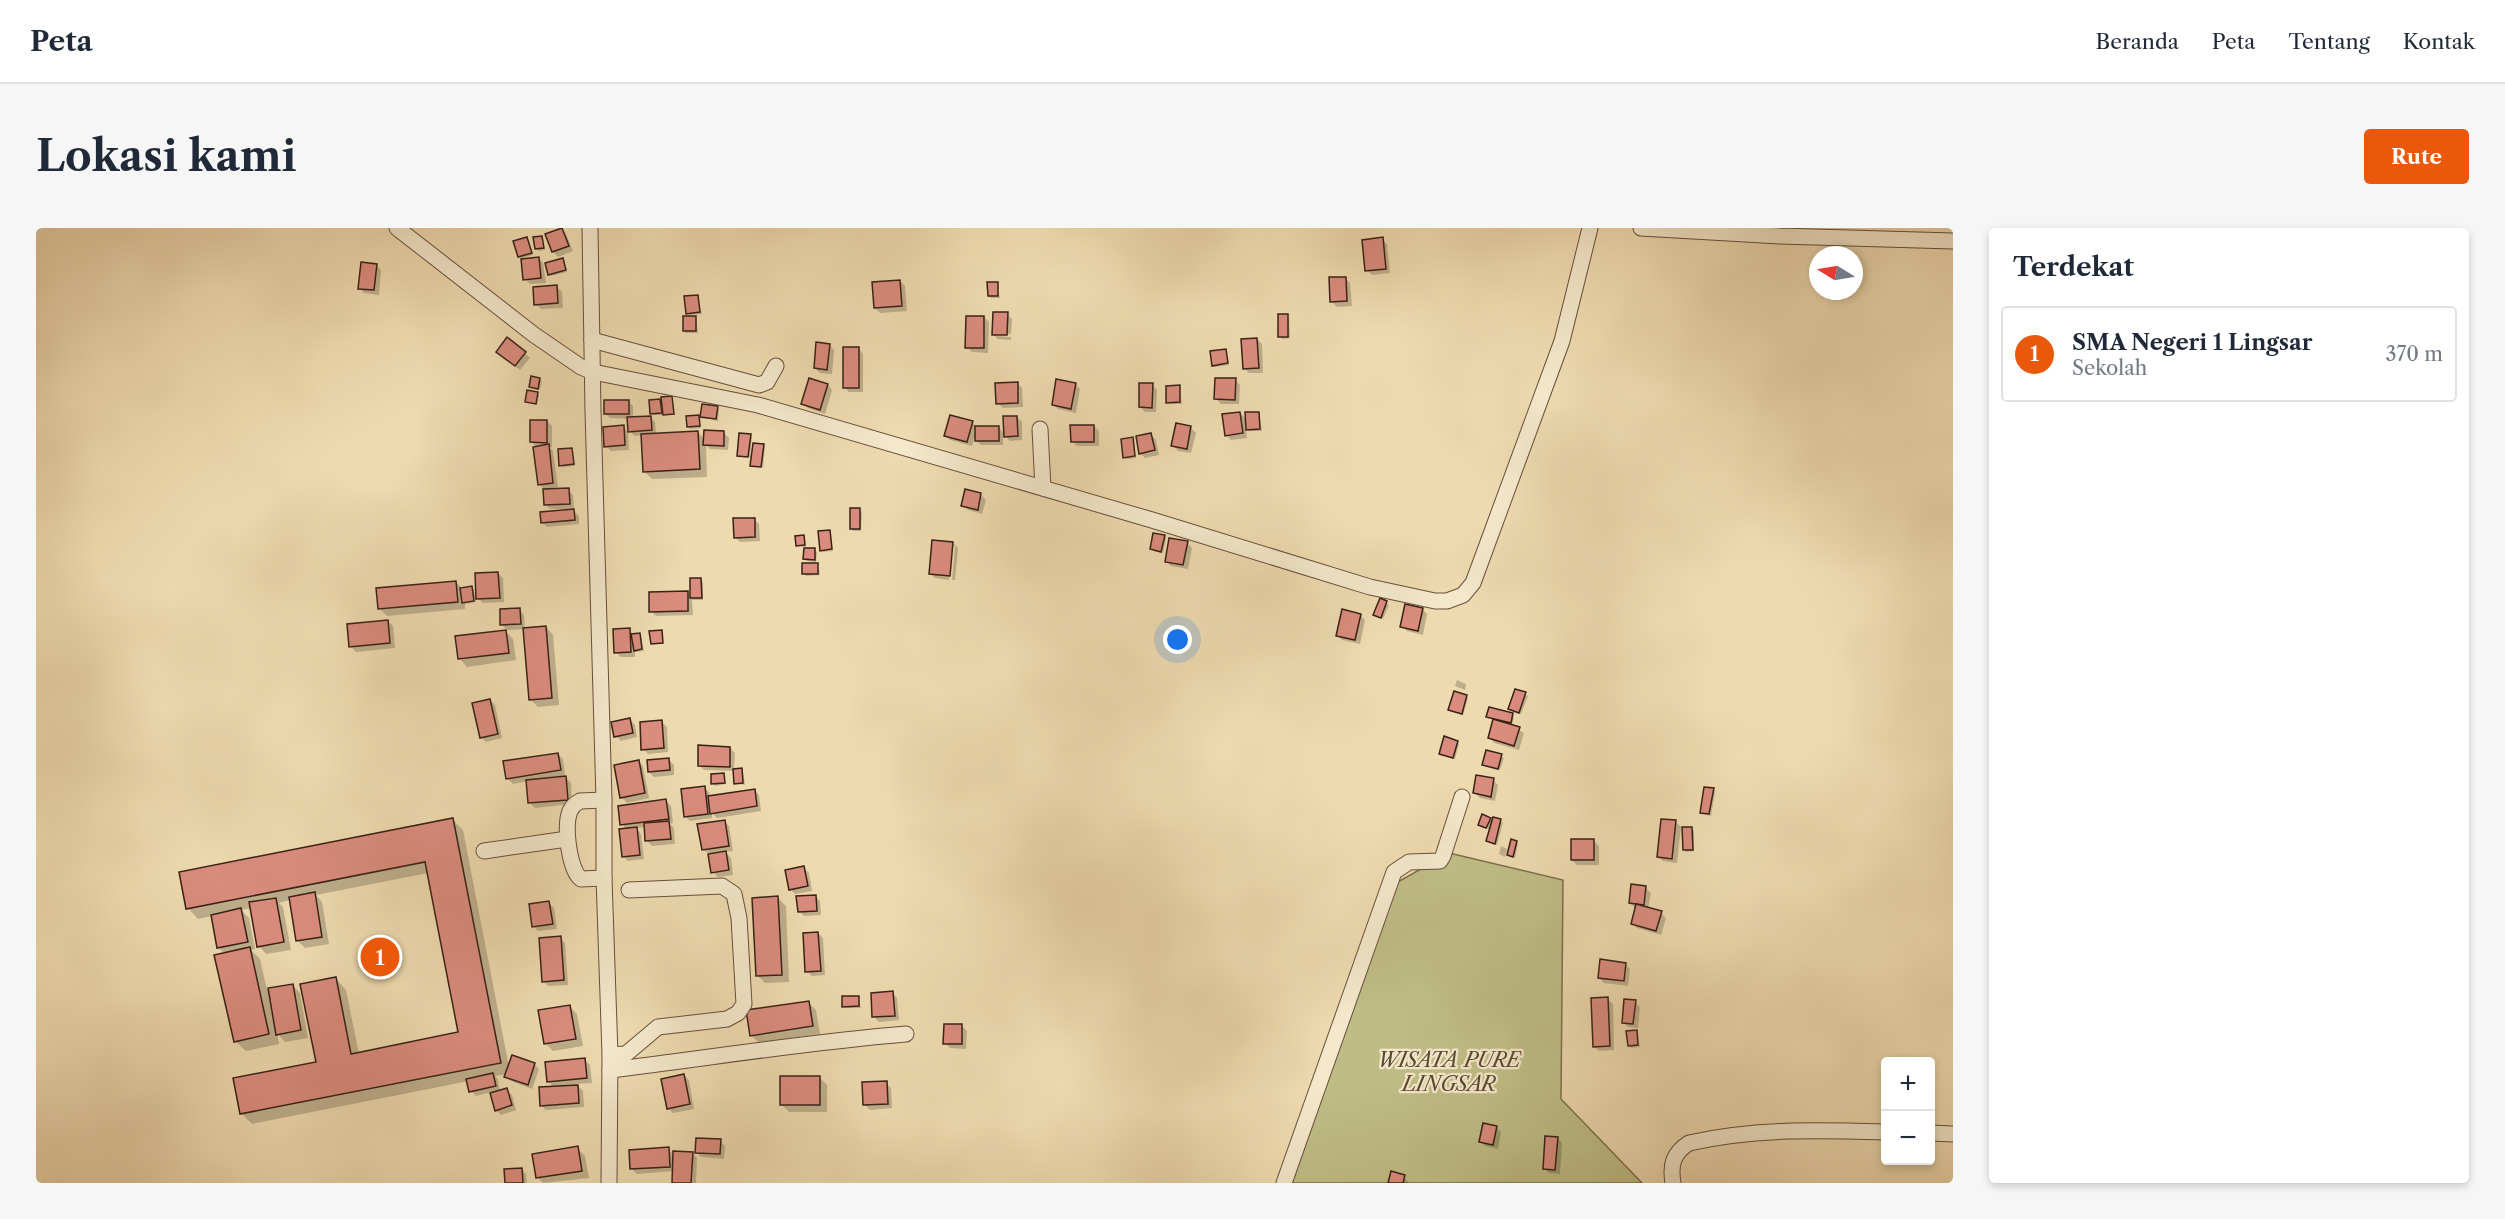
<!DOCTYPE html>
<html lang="id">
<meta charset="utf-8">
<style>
:root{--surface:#fff;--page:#f6f6f7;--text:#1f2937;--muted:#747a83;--line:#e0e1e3;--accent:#ea580c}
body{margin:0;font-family:"Libre Caslon Text",serif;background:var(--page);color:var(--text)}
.controls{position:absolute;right:18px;bottom:18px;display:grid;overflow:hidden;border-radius:6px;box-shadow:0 3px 9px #0003}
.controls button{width:54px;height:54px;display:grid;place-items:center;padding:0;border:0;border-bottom:2px solid var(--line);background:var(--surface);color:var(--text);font:30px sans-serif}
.compass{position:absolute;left:1773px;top:18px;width:54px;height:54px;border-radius:50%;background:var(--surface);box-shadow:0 3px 9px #0003;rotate:281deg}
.you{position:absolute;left:1142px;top:412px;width:21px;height:21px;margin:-15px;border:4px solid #fff;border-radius:50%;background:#1a73e8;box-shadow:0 0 0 9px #1a73e833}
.badge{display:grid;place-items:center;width:39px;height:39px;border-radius:50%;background:var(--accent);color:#fff;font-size:20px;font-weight:700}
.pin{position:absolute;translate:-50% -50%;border:3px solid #fff;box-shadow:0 2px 6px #0006}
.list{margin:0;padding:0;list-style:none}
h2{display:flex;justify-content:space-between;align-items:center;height:78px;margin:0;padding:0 24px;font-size:26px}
h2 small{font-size:20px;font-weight:400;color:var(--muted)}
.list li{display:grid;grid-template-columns:39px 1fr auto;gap:18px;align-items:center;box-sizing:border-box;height:96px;margin:0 12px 12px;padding:0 12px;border:2px solid var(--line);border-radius:6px}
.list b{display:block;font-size:22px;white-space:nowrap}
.list p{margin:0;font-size:20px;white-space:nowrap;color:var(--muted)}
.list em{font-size:20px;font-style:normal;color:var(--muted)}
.map{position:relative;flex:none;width:1917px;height:955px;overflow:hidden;border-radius:6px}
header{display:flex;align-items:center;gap:36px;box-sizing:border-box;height:84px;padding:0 30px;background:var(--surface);border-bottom:2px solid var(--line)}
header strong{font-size:28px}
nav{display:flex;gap:33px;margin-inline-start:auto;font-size:21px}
.intro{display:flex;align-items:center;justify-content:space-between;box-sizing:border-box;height:144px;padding:0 36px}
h1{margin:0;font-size:42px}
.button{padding:15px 27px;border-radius:6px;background:var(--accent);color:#fff;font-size:21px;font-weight:700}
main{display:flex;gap:36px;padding:0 36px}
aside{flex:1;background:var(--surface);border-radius:6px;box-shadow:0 3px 9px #0003}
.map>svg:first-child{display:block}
.green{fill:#bfbd86;stroke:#7c6f4d;stroke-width:1.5}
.shadow{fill:#0003}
.building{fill:#da8c7e;stroke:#392114;stroke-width:1.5}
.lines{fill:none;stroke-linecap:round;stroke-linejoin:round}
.minor-casing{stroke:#664f3b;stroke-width:17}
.minor{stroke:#f4e7cb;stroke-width:15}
.labels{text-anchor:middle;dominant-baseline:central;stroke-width:4.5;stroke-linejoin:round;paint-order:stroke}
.park-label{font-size:21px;font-style:italic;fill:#5a4830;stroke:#f4e7cb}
</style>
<header>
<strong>Peta</strong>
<nav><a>Beranda</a><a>Peta</a><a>Tentang</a><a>Kontak</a></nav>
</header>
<div class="intro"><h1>Lokasi kami</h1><a class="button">Rute</a></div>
<main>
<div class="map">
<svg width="1917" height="955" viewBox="0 0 1917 955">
<rect width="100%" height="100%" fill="#eedaaf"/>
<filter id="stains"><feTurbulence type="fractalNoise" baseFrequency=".00333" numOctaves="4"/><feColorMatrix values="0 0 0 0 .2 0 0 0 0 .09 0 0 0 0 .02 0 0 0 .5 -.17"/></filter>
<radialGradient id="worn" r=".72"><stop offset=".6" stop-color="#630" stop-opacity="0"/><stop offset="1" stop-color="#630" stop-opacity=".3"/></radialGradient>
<polygon class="green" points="1413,625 1527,652 1525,871 1606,955 1256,955 1360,655"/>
<g class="shadow">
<polygon points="525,1 530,6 537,23 522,29 517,24 511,7"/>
<polygon points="505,10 509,22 503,23 501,21"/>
<polygon points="491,11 497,27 485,30 483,28"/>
<polygon points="1346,11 1351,16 1354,45 1336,47 1331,42"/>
<polygon points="502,30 507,35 510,55 494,56 489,51"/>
<polygon points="526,32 531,44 515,48 513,46"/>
<polygon points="340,37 345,42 343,67 328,65 323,60"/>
<polygon points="1309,50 1314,55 1316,78 1301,79 1296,74"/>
<polygon points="864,53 869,58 871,83 844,85 839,80"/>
<polygon points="961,55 964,70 955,70 953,68"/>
<polygon points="521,59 526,64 527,80 505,81 500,76"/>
<polygon points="661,68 666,86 654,87 652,85"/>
<polygon points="971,86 976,91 975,106 960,105 960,108 975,109 975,112 962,111 957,106"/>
<polygon points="1251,88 1253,90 1254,110 1246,111 1244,108"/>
<polygon points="948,89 953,94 952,125 936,124 931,119"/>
<polygon points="660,90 662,105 650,105 648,103"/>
<polygon points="1221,111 1226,116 1227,145 1213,145 1208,140"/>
<polygon points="793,117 798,122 796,146 784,145 779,140"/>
<polygon points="823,121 827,126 827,164 813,164 808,159"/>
<polygon points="1190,123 1193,137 1179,139 1177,137"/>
<polygon points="489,125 494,130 484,142 467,129"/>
<polygon points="504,151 506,153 504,162 497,160 494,158"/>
<polygon points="1199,152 1204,157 1203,176 1185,176 1180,171"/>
<polygon points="981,155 986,160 987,179 967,180 962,175"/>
<polygon points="1039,156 1044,161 1040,185 1022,181 1017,176"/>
<polygon points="792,157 796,162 789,186 772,180 767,175"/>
<polygon points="1116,157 1121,162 1120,184 1109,184 1104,179"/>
<polygon points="1143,159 1146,176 1134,176 1131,174"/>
<polygon points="501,165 503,167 501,177 490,174"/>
<polygon points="635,169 639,187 618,187 616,185 615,174"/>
<polygon points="592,173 597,178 597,190 614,189 619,194 620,206 662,204 669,212 688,205 693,210 692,222 674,221 670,217 671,249 616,251 608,243 607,207 599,208 594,203 593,191 574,190 569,185"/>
<polygon points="681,179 683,181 682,193 666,189"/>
<polygon points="1204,185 1211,192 1223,185 1226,203 1213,203 1210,200 1211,210 1195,212 1190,207"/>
<polygon points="662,189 665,200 654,201 652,198"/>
<polygon points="915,189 937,195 941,199 962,199 969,206 981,189 986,194 986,212 974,213 967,206 967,217 945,217 938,210 936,218 914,212 909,207"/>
<polygon points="511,193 516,198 516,219 513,219 517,223 522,259 515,260 515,263 532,262 537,267 538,281 536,281 543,288 543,296 511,299 506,294 531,283 531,281 514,281 509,276 509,262 503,256 501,219 495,214"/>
<polygon points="1058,198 1063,203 1063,218 1041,218 1036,213"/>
<polygon points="587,199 592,204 593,222 575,223 570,218"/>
<polygon points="1155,200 1160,205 1155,225 1142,223 1137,218"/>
<polygon points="714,207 716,209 714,227 717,227 727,217 729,219 727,240 716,237 717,230 703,227"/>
<polygon points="1115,207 1120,212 1123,227 1109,230 1104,225"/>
<polygon points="1096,211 1100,230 1091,231 1088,229"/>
<polygon points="536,221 539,238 527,239 525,237"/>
<polygon points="930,263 945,267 950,272 946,286 932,282 927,277"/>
<polygon points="823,282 826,284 825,303 817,303 815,301"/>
<polygon points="718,291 723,296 724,313 704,314 699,309"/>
<polygon points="794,304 797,323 787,324 785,322"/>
<polygon points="1128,308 1130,310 1127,325 1118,323 1115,321"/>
<polygon points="768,309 770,321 781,324 780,334 770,333 768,331 769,319 761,317"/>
<polygon points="917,315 922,320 919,352 916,352 919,318 915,318 913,352 899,350 894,345"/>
<polygon points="1151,315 1156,320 1152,341 1135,338 1130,333"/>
<polygon points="782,336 784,347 770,348 768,346"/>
<polygon points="462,345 467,350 468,374 447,375 442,370"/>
<polygon points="665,352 667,354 667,372 656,372 657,387 620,388 615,383 651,365 656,369"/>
<polygon points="420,354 427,361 436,360 438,362 440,374 429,376 429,381 351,388 344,381"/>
<polygon points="1345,372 1353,377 1347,391 1341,388"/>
<polygon points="1386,381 1391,386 1387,407 1371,403 1366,398"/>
<polygon points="483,382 488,387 489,401 510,399 517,407 523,477 502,479 494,471 489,401 471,402 466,397"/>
<polygon points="1324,387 1329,392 1324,416 1306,412 1301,407"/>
<polygon points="352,393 357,398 359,420 320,424 315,419"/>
<polygon points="593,402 598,407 605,408 608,423 599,424 599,429 585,429 580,424"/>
<polygon points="469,403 477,411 480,432 431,439 424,431"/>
<polygon points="1421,452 1430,456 1429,462 1419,458"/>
<polygon points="1480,463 1492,468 1485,486 1474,481"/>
<polygon points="1430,468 1432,470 1427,487 1414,482"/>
<polygon points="454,472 459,477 466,510 450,514 445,509"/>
<polygon points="1476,487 1478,489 1476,498 1488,505 1483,522 1458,515 1454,510 1459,492 1452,489"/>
<polygon points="594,492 599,497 601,509 585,513 580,508"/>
<polygon points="626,494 631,499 632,524 612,526 607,521"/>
<polygon points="1421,514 1423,516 1419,531 1405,526"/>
<polygon points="694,520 699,525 698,542 707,544 709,557 700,555 699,543 668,542 663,537"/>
<polygon points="1451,524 1468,530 1464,542 1448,536"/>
<polygon points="522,526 527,531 529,547 527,547 535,555 536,576 499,580 494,575 492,553 477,556 472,551 469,535"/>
<polygon points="633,532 638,537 638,547 618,549 613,544"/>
<polygon points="602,533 607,538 613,570 591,575 586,570"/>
<polygon points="687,546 690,556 679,558 677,555"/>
<polygon points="1457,552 1462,557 1459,573 1444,570 1439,565"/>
<polygon points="668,560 673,564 674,570 718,562 723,567 725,583 681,590 676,585 676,590 654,593 649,588"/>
<polygon points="1677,562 1679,564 1675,588 1667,586 1665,584"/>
<polygon points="630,573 635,578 637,595 634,596 638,600 639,616 616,618 611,613 610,599 600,600 605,606 608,631 592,633 587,628 591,602 586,596"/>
<polygon points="1454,591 1457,594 1458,591 1467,595 1461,617 1452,613 1455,603 1444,596"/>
<polygon points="417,592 427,602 473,839 498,836 503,841 496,861 475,853 470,849 471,846 459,848 462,851 464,864 471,862 476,867 480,882 465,887 460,882 455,864 440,868 435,863 433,853 216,896 206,886 199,851 281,835 300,751 310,762 323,826 424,806 392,645 280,667 286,674 293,716 269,720 261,712 255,672 243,675 247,679 255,722 230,726 223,718 216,680 205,682 213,690 219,721 215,722 224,731 231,762 256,757 264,765 272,810 249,814 241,805 243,816 210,823 199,813 189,726 183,720 176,688 162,691 152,680"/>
<polygon points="688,593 693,598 697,623 689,624 695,630 697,647 682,649 677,644 674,626 667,622"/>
<polygon points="1640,594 1645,599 1641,635 1627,633 1622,628"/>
<polygon points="1656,601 1658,603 1658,623 1650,624 1648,621"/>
<polygon points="1558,613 1563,618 1563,637 1541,637 1536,632"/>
<polygon points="1480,614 1482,616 1479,630 1472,627"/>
<polygon points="1465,618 1471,621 1469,629 1463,626"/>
<polygon points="768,640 773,645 776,663 759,666 754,661"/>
<polygon points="1610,660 1615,665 1612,681 1625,685 1630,690 1625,707 1601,700 1596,695 1599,680 1594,675"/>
<polygon points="779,668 784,673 785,687 768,688 763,683"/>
<polygon points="742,670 750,678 753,754 729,755 721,747"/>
<polygon points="513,675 518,680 521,701 502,703 497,698"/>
<polygon points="782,705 787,710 789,747 776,748 771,743"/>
<polygon points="524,710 529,715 532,757 512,758 507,753"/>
<polygon points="1589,736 1594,741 1592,758 1568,755 1563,750"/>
<polygon points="857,765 861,770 863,792 843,794 838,789"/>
<polygon points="822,769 825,780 810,780 808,778"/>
<polygon points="1572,771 1577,776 1578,822 1563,823 1558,818"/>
<polygon points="772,774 780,782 784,806 723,815 715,807"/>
<polygon points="1599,774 1604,779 1602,800 1592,799 1587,794"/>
<polygon points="534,779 541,786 547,818 517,823 509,815"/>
<polygon points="926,798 931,803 930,821 914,820 909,815"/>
<polygon points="1601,803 1604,819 1595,820 1593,818"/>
<polygon points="549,832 554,837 556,855 540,856 547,863 548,879 510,882 505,877 519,860 512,853"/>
<polygon points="648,847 653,852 658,881 637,885 632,880"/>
<polygon points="783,849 791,857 791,884 753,884 745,876"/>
<polygon points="850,855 855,860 856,880 834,882 829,877"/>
<polygon points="1460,899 1465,904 1462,921 1449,918 1444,913"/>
<polygon points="1521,910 1526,915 1524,946 1513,945 1508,940"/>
<polygon points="684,913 689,918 688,931 665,929 660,924"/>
<polygon points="541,920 549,928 553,950 507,955 501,949"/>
<polygon points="632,921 638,927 656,925 661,930 660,955 637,955 638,943 601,946 596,941"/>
<polygon points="485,941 490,946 491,955 470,955"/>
<polygon points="1368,949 1373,955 1353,955"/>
</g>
<g class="building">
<polygon points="526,0 533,18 516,24 509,6"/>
<polygon points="506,8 508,20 499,21 497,9"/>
<polygon points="491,9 496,25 482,29 477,13"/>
<polygon points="1347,9 1350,41 1329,43 1326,12"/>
<polygon points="503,29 505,50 487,52 485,31"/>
<polygon points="527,30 530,42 512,47 509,35"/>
<polygon points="325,34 341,36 338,62 322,61"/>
<polygon points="1293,49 1310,49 1311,73 1294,74"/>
<polygon points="864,52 866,78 838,80 836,54"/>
<polygon points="951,54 962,54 962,68 952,68"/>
<polygon points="521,57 522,75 498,77 497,59"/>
<polygon points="662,67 664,84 650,86 648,68"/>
<polygon points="957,84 972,84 971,107 956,107"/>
<rect x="1242" y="86" width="10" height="23"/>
<rect x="647" y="88" width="13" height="15"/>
<polygon points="930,88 948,88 948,120 929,120"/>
<polygon points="471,109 490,124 479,138 460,124"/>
<polygon points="1221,110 1223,140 1207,141 1205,111"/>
<polygon points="780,114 794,116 791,142 778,140"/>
<rect x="807" y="119" width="16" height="41"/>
<polygon points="1190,121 1192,135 1176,138 1174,123"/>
<polygon points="495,148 504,150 502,161 493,159"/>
<polygon points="773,150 792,156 784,182 765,176"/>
<polygon points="1179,150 1200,150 1199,172 1178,171"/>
<polygon points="1020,151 1040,155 1035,181 1016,177"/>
<polygon points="982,154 982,175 960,176 959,155"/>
<polygon points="1103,155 1117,155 1116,180 1103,179"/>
<polygon points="1144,157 1144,174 1130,175 1130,158"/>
<polygon points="491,162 502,164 500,176 489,174"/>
<polygon points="636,168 638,186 627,187 625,169"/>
<polygon points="624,171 626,185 614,186 613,172"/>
<rect x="568" y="172" width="25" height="14"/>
<polygon points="666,176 682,178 680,191 664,189"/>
<polygon points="1204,184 1207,205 1189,208 1186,186"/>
<polygon points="1209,184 1223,184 1224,201 1210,202"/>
<polygon points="663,187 664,198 651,199 650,188"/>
<polygon points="914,187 937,193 931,214 908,208"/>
<polygon points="615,188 616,202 592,204 591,189"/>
<polygon points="967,188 981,188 982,208 968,209"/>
<polygon points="494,192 511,192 511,215 494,214"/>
<polygon points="1140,195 1155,198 1151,221 1135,218"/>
<polygon points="588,197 589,217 568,219 567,199"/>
<polygon points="1034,197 1058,197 1058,214 1035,214"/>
<rect x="939" y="198" width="24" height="15"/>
<polygon points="668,202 688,203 688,218 667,217"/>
<polygon points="662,203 664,241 607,244 605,206"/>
<polygon points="703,205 715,206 712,229 701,228"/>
<polygon points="1115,205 1119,222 1103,226 1100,208"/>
<polygon points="1097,209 1099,228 1087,230 1085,211"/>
<polygon points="717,215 728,216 725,239 714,238"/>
<polygon points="513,216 517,255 502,257 497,219"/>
<polygon points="536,220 538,236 523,238 522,221"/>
<polygon points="533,260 534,276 508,277 507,261"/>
<polygon points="929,261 945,265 942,282 925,278"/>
<rect x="814" y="280" width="10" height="21"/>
<polygon points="538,281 539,292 505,295 504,284"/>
<polygon points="697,290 719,290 719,309 698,310"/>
<polygon points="794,302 796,321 784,323 782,303"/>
<polygon points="1117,305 1129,307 1125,324 1114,321"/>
<polygon points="768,307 769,317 760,318 759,308"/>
<polygon points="1133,310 1152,313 1147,337 1129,334"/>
<polygon points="896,312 917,314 914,348 893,346"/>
<polygon points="768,320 779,320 779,332 767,331"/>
<rect x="766" y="335" width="16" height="11"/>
<polygon points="462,344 464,370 440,371 439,345"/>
<polygon points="654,350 665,350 666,370 654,370"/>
<polygon points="420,353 422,374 342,381 340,360"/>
<polygon points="436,358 438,373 426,375 424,360"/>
<polygon points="652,363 652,383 613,384 613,364"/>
<polygon points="1344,370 1351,373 1345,390 1337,387"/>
<polygon points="1369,376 1387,380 1382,403 1364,399"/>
<polygon points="484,380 485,396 464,397 464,381"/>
<polygon points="1306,381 1325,386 1319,412 1300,408"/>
<polygon points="352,392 354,415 313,419 311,396"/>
<polygon points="510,398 516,470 493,472 487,400"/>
<polygon points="594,400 595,424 578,425 577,401"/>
<polygon points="470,402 473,425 422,431 419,408"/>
<polygon points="626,402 627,415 615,416 613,403"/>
<polygon points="604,405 606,421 598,423 595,406"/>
<polygon points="1479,461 1490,464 1483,485 1472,481"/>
<polygon points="1418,463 1431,467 1426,486 1412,482"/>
<polygon points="454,471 462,506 444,510 436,475"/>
<polygon points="1453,479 1477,485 1475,495 1450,489"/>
<polygon points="594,490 597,505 578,509 575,494"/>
<polygon points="1457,491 1484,499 1478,518 1452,510"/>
<polygon points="626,492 628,520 605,522 604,494"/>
<polygon points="1408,508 1422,513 1417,530 1403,526"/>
<polygon points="662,517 694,519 694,539 662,538"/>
<polygon points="1450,522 1466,526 1462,541 1446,537"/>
<polygon points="522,525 525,542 470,551 467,533"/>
<polygon points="633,530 634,542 612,544 611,532"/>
<polygon points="603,532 609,565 584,570 578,537"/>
<polygon points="706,540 707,555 698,556 697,541"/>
<polygon points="688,545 689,555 675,556 675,546"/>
<polygon points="1440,547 1458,550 1455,569 1437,565"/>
<polygon points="530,548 532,572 492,575 490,552"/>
<polygon points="669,558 672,586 648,589 645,561"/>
<polygon points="1668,559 1678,560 1673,586 1664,585"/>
<polygon points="719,561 721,578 674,586 672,568"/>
<polygon points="630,571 633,591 584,597 582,578"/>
<polygon points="1446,586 1455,590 1450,600 1442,597"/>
<polygon points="1457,589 1465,591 1459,616 1450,613"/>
<polygon points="417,590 465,835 204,886 197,850 280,834 264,756 300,749 315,826 422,804 389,634 150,681 143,644"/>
<polygon points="1625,591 1640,592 1636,631 1621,629"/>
<polygon points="689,592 693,618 666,622 661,596"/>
<polygon points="633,593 635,611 609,613 608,595"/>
<polygon points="601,599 604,627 586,629 583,601"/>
<polygon points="1646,599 1656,599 1657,622 1647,622"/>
<polygon points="1475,611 1481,613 1477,629 1471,627"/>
<rect x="1535" y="611" width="23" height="21"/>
<polygon points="690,623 693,642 675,645 672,626"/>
<polygon points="768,638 772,658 753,662 749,642"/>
<polygon points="1595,656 1610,658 1608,677 1593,675"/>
<polygon points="279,664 286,709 260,713 253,669"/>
<polygon points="780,667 781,683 762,684 760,668"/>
<polygon points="742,668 746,747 720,748 716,670"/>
<polygon points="240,670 248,714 221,719 213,674"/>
<polygon points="513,673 517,696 496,699 493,676"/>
<polygon points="1600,676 1626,683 1620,703 1595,696"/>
<polygon points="205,680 212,714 181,720 175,687"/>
<polygon points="782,704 785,743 769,744 767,705"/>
<polygon points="525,708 528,752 506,754 503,710"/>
<polygon points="214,719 233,806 198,814 178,727"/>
<polygon points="1564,731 1590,735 1588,753 1562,750"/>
<polygon points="257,756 265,802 240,807 232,760"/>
<polygon points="857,763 859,788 836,789 835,765"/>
<polygon points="806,768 823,768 823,778 806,779"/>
<polygon points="1572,769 1574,818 1557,819 1555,770"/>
<polygon points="1588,771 1600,772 1597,796 1586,795"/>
<polygon points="773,773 777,798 714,808 710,782"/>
<polygon points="534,777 540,811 508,816 502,782"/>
<polygon points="908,796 926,796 926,816 907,816"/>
<polygon points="1601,802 1602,817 1592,818 1590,803"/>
<polygon points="476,827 499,835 492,857 468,849"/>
<polygon points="549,830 551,850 511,854 509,834"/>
<polygon points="457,845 460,858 433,864 430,851"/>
<polygon points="648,846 654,876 631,881 625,851"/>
<rect x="744" y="848" width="40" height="29"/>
<polygon points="851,853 852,876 827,877 826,854"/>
<polygon points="542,857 543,875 504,878 503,859"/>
<polygon points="471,860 476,877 459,883 454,865"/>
<polygon points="1447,895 1461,898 1457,917 1443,914"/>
<polygon points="1509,908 1522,909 1519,942 1507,941"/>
<polygon points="660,910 685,911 684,926 659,925"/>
<polygon points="542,918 546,943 500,950 496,926"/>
<polygon points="633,919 634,939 594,941 593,922"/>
<polygon points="637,923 657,924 655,955 636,955"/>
<polygon points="486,940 487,955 469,955 468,941"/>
<polygon points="1355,943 1369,947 1367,955 1352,955"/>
</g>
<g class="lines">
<defs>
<g id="minor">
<polyline points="361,0 497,106 545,139 557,144 722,177 1116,292 1334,359 1399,373 1411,373 1427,367 1437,355 1526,113 1554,0"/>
<polyline points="554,0 557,183 568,572 568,650 574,827 573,955"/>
<polyline points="1605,0 1744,8 1917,13"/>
<polyline points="556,112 723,157 731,154 740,138"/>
<polyline points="1004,201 1007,260"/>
<polyline points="448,623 531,611"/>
<path d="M 568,650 L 545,651 C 533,642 528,598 534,583 C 536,579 540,575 544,573 L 568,572"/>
<polyline points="574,827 590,826 622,799 691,791 702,785 708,776 703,690 698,666 686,658 593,662"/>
<path d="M 574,842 C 673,830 771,814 870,806"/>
<polyline points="1894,905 1917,906"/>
<polyline points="1248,955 1358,644 1373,634 1404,633 1407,628 1426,569"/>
<path d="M 1637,955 C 1634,937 1637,925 1653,915 C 1718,900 1784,902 1850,904"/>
</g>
</defs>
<use href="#minor" class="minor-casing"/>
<use href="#minor" class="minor"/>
</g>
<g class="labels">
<g class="park-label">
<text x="1413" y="831">WISATA PURE<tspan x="1413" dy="24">LINGSAR</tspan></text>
</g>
</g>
<rect width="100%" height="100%" filter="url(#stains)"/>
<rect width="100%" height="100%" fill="url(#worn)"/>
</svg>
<div class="controls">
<button>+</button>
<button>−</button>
</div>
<svg class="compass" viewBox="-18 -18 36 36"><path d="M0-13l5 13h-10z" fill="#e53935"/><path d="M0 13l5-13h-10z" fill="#747a83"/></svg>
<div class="you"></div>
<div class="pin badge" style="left:344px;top:729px">1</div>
</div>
<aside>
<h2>Terdekat<small></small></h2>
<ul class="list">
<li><span class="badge">1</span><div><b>SMA Negeri 1 Lingsar</b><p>Sekolah</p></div><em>370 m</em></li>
</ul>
</aside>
</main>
